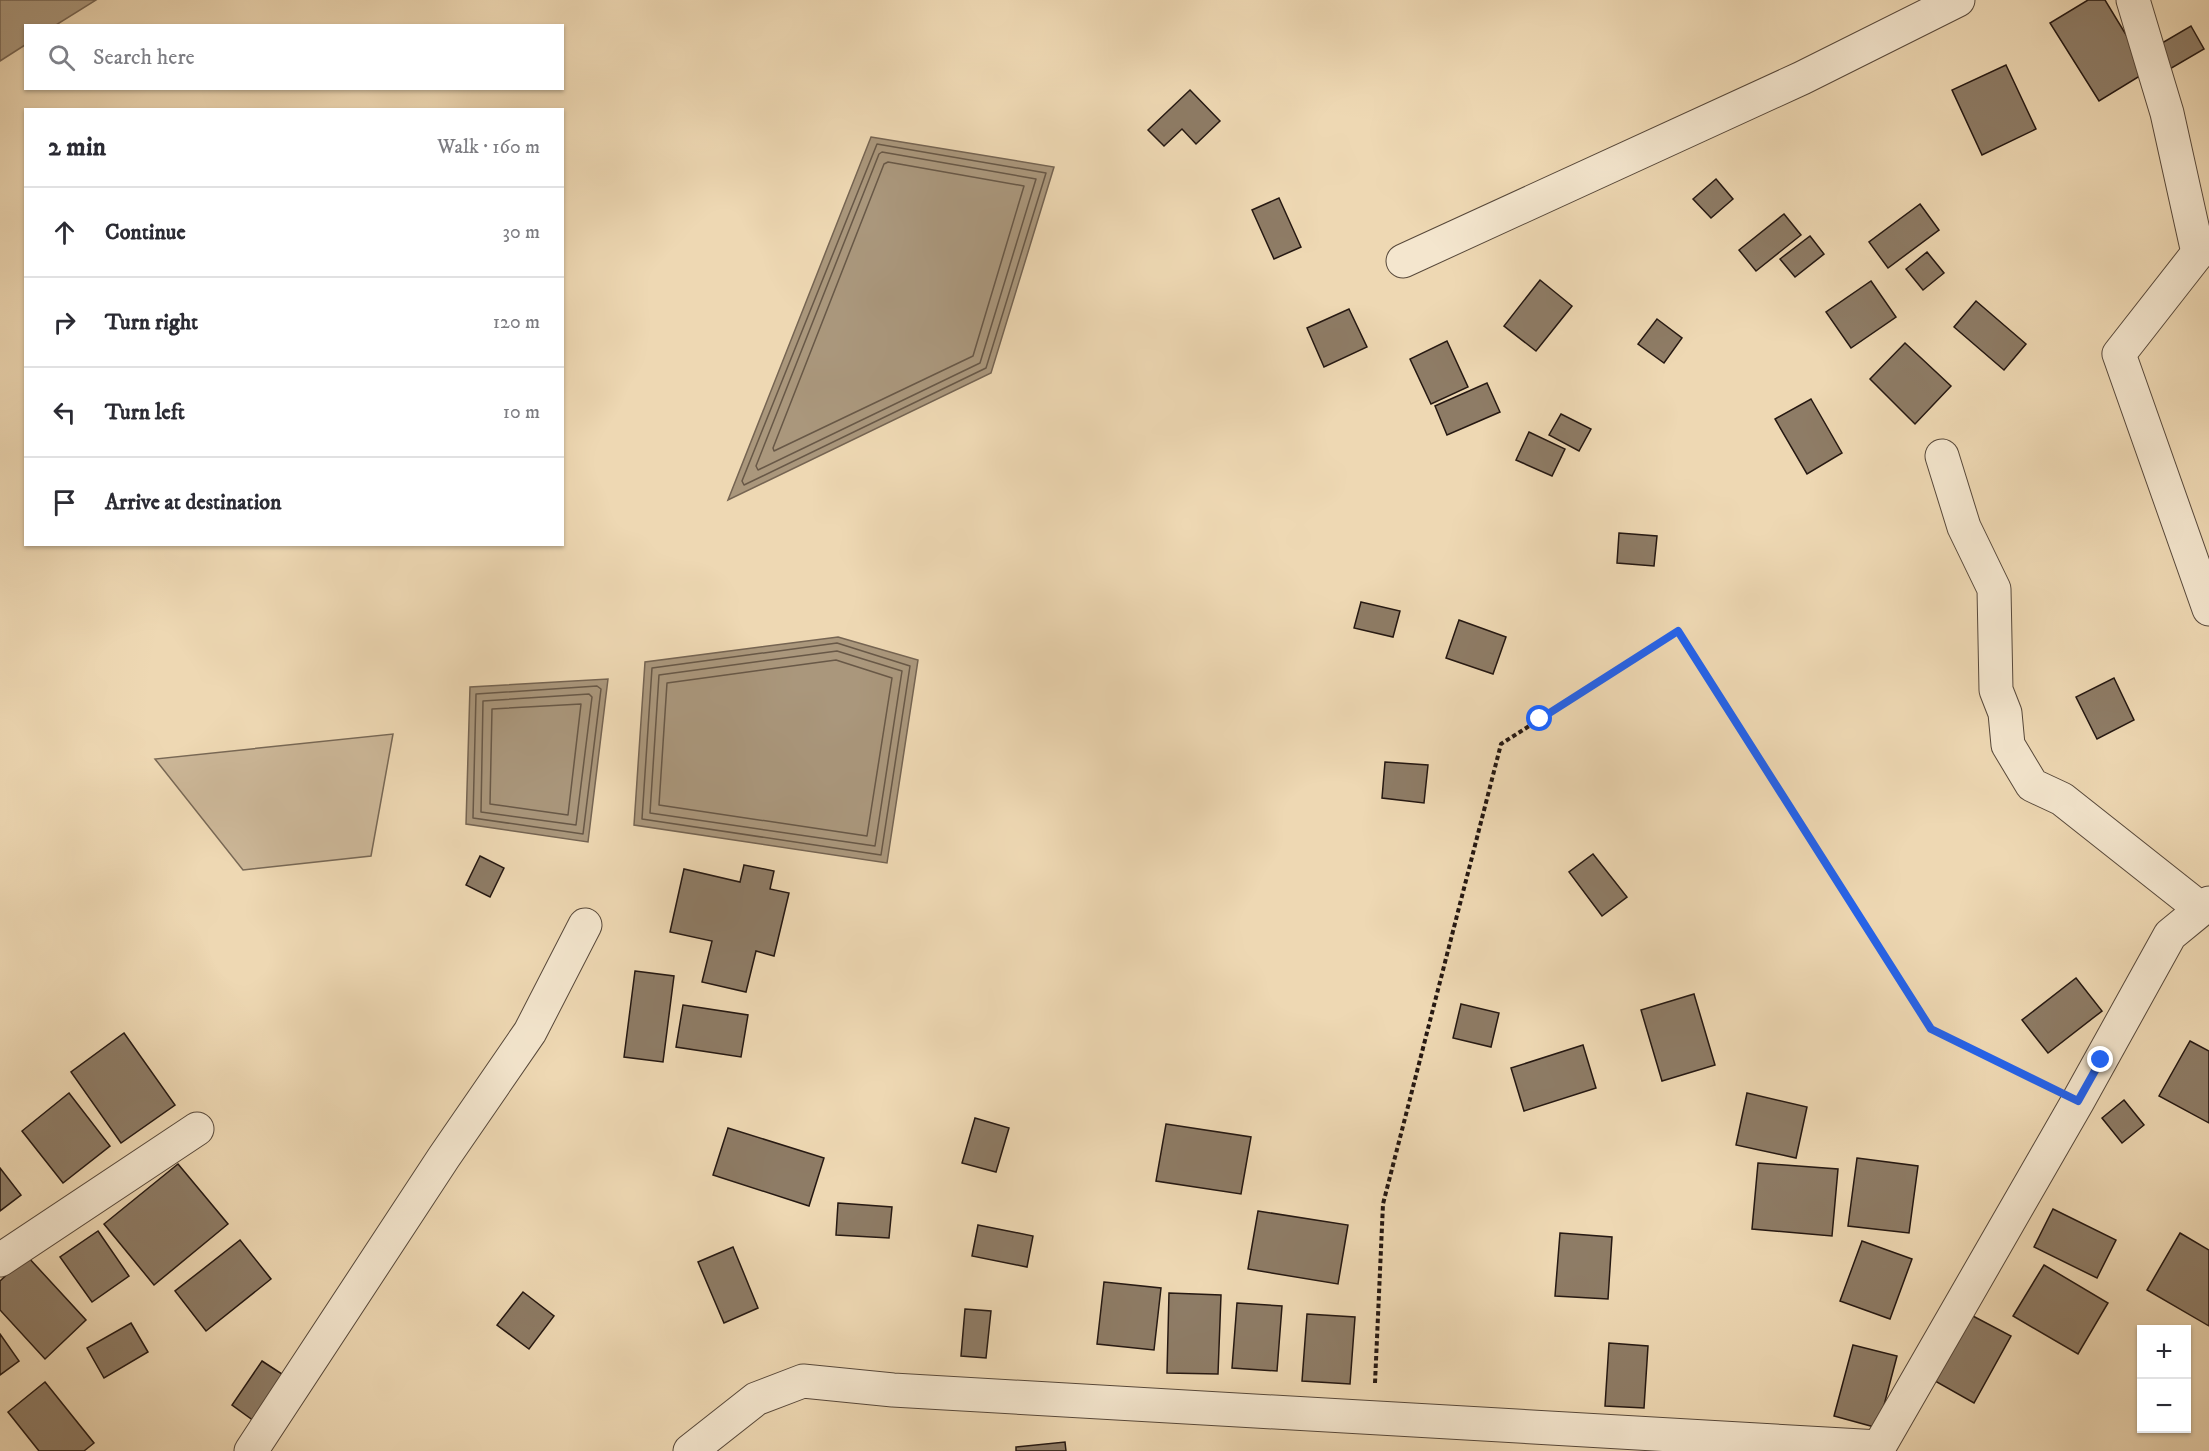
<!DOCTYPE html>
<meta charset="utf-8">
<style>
:root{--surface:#fff;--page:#f7f7f7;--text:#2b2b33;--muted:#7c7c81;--line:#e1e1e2}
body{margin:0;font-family:"IM FELL DW Pica",serif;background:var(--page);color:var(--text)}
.controls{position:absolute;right:18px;bottom:18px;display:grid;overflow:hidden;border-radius:0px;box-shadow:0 2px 4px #0004}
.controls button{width:54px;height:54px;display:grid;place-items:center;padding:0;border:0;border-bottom:2px solid var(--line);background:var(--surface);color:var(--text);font:30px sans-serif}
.stop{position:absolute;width:18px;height:18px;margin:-14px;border:4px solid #2563eb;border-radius:50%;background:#fff}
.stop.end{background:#2563eb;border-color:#fff;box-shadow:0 2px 6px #0008}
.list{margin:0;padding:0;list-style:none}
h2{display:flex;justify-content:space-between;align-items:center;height:78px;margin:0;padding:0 24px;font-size:26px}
h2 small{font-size:20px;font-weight:400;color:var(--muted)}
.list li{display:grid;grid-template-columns:39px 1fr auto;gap:18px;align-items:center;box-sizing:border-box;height:90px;padding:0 24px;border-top:2px solid var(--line)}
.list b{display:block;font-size:22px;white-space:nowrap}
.list em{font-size:20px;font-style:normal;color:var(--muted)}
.icon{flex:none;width:33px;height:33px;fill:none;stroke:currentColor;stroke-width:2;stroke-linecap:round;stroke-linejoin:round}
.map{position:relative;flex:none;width:2209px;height:1451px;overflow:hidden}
.search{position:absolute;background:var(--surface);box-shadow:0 2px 4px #0004;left:24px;top:24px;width:540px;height:66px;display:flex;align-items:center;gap:15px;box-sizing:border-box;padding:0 21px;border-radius:0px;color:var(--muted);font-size:22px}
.panel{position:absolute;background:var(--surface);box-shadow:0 2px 4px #0004;left:24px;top:108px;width:540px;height:438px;border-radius:0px}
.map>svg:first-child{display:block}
.green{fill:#ccb798;stroke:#786855;stroke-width:1.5}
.water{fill:#aa977c;stroke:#756452;stroke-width:1.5}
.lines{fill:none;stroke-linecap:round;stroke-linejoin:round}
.shore{stroke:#685847;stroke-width:1.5}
.building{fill:#8e7c66;stroke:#251812;stroke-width:1.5}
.minor-casing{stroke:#57483a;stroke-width:35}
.path{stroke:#251812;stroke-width:4;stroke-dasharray:4.5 3;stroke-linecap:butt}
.minor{stroke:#f4e6ce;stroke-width:33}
.route{stroke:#2563eb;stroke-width:8}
</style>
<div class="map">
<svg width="2209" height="1451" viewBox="0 0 2209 1451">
<rect width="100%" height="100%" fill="#eed8b3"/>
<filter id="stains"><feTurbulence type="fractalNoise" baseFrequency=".00333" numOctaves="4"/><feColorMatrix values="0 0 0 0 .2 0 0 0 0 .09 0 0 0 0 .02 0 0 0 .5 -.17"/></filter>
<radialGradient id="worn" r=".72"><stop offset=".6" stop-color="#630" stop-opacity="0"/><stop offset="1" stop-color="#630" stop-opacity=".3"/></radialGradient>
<polygon class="green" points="393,734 371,856 243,870 155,759"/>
<g class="water">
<polygon points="0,0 96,0 56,25 26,26 25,45 0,61"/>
<polygon points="871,137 1054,167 991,373 728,500"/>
<polygon points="838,637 918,660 887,863 634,825 645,662"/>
<polygon points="608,679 588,842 466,824 470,687"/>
</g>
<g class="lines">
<g class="shore">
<polygon points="877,144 1046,173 986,368 744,485 742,481"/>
<polygon points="882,152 1036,179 980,363 758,470 756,466 879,154"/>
<polygon points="888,162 1024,186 973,356 774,451 773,448 884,164"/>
<polygon points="837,643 910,666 881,855 642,819 652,668"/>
<polygon points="837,651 902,671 875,846 650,813 659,675"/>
<polygon points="836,660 892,678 867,836 659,805 667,683"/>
<polygon points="597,686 601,689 583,834 473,818 476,694"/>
<polygon points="589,694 592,697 576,825 481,812 483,701"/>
<polygon points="581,704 568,815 490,804 492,709"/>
</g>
</g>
<g class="building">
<polygon points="2088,0 2105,0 2148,71 2099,101 2050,23"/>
<polygon points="2191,26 2204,49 2163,73 2150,50"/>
<polygon points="2006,65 2036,129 1982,155 1952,90"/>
<polygon points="1190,90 1220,121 1196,144 1182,129 1164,146 1148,130"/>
<polygon points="1716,179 1733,199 1711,218 1693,199"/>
<polygon points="1279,198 1301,247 1274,259 1252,210"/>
<polygon points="1920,204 1939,230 1888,268 1869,242"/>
<polygon points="1784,214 1801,235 1756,271 1739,250"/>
<polygon points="1810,236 1824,254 1795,277 1780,259"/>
<polygon points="1927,252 1944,273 1923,290 1906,269"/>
<polygon points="1540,280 1572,306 1536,351 1504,326"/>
<polygon points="1871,281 1896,317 1851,348 1826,312"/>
<polygon points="1976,301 2026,344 2004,370 1954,327"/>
<polygon points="1349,309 1367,347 1324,367 1307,328"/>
<polygon points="1657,319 1682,338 1664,363 1638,344"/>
<polygon points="1447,341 1468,387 1431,404 1410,359"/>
<polygon points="1905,343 1951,386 1915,424 1870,379"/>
<polygon points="1487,383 1500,412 1447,435 1435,406"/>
<polygon points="1811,399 1842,453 1807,474 1775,419"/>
<polygon points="1561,414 1591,429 1579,451 1549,435"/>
<polygon points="1529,432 1565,449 1552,476 1516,460"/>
<polygon points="1619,533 1657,536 1654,566 1617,563"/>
<polygon points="1361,602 1400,611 1393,637 1354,628"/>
<polygon points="1459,620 1506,637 1493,674 1446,658"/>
<polygon points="2114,678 2134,720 2097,739 2076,697"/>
<polygon points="1385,762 1428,765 1424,803 1382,798"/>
<polygon points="1593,854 1627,897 1602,916 1569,872"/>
<polygon points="480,856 504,868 490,897 466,885"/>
<polygon points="744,865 774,871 770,889 789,893 774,956 756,951 746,992 702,982 712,941 670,932 684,869 740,882"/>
<polygon points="635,971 674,976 663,1062 624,1057"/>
<polygon points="2076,978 2102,1011 2048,1053 2022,1020"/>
<polygon points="1694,994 1715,1065 1662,1081 1641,1010"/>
<polygon points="1461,1004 1499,1013 1491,1047 1453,1038"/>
<polygon points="683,1005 748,1015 741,1057 676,1047"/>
<polygon points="124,1033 175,1105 121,1143 71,1072"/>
<polygon points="2190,1041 2209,1051 2209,1123 2159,1096"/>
<polygon points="1583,1045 1596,1088 1524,1111 1511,1068"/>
<polygon points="69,1093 110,1146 63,1183 22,1131"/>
<polygon points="1747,1093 1807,1107 1796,1158 1736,1145"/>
<polygon points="2124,1100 2144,1125 2122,1143 2102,1118"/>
<polygon points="975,1118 1009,1128 996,1172 962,1163"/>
<polygon points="1166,1124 1251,1137 1241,1194 1156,1181"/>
<polygon points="728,1128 824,1158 809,1206 713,1175"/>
<polygon points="1857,1158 1918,1166 1909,1233 1848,1226"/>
<polygon points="1758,1163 1838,1169 1832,1236 1752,1229"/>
<polygon points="178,1164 228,1224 154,1285 104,1224"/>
<polygon points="0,1168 21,1195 0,1211"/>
<polygon points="838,1203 892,1207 889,1238 836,1235"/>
<polygon points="2053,1209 2116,1240 2097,1278 2034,1247"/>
<polygon points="1258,1211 1348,1225 1338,1284 1248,1269"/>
<polygon points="978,1225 1033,1236 1027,1267 972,1256"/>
<polygon points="98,1231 129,1276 92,1302 60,1257"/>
<polygon points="1560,1233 1612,1237 1608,1299 1555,1296"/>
<polygon points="2180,1233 2209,1250 2209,1326 2147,1290"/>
<polygon points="240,1240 271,1279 206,1331 175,1291"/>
<polygon points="1862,1241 1912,1259 1890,1319 1840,1301"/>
<polygon points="733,1247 758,1308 724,1323 698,1262"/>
<polygon points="27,1256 86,1320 45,1359 0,1310 0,1281"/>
<polygon points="2044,1265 2108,1303 2078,1354 2013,1316"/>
<polygon points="1104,1282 1161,1288 1154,1350 1097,1344"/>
<polygon points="523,1292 554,1316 529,1349 497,1325"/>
<polygon points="1169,1293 1221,1295 1218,1374 1167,1373"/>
<polygon points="1237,1303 1282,1306 1277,1371 1232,1368"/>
<polygon points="965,1309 991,1311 986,1358 961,1356"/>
<polygon points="1307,1314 1355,1317 1350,1384 1302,1381"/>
<polygon points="1971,1315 2011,1336 1974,1403 1935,1381"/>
<polygon points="131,1323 148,1352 104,1378 87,1348"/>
<polygon points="0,1334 19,1361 0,1375"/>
<polygon points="1609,1343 1648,1346 1644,1408 1605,1406"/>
<polygon points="1853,1345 1897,1356 1878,1428 1834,1416"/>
<polygon points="262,1361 285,1376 254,1421 232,1405"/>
<polygon points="45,1382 94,1443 84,1451 39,1451 8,1412"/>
<polygon points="1065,1442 1066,1451 1016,1451 1016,1447"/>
</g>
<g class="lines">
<defs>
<g id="minor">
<polyline points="2133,0 2167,113 2198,253 2119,354 2209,609"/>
<polyline points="1403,261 1802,78 1958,0"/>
<polyline points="1942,456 1964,527 1994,589 1996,690 2005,713 2008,745 2032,785 2062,799 2201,909"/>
<polyline points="0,1260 197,1129"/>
<polyline points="251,1451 444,1157 530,1032 585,925"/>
<polyline points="690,1451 756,1399 803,1381 893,1390 1879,1447 2078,1101 2170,935 2209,903"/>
</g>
</defs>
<use href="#minor" class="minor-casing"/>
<polyline class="path" points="1375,1383 1383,1204 1501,744 1678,631 1931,1029 2048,1086"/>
<use href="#minor" class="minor"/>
</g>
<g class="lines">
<polyline class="route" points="1540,719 1678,631 1931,1029 2078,1101 2101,1060"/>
</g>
<rect width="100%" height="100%" filter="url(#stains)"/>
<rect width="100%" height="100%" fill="url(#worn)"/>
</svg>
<div class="controls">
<button>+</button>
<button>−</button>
</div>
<div class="stop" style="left:1540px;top:719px"></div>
<div class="stop end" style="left:2101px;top:1060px"></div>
<div class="search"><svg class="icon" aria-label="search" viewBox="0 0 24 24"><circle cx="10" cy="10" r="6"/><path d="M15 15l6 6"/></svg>Search here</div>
<section class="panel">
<h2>2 min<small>Walk · 160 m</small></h2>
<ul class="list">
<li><svg class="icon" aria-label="ahead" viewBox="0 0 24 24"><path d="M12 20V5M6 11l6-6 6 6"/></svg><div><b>Continue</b></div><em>30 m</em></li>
<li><svg class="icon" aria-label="right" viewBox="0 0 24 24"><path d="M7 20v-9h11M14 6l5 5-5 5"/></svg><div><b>Turn right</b></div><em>120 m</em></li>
<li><svg class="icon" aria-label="left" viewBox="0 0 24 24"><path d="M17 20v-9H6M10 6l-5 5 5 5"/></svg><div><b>Turn left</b></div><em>10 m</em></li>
<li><svg class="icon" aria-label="arrive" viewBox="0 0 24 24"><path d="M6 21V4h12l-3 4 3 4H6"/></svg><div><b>Arrive at destination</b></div></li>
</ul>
</section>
</div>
